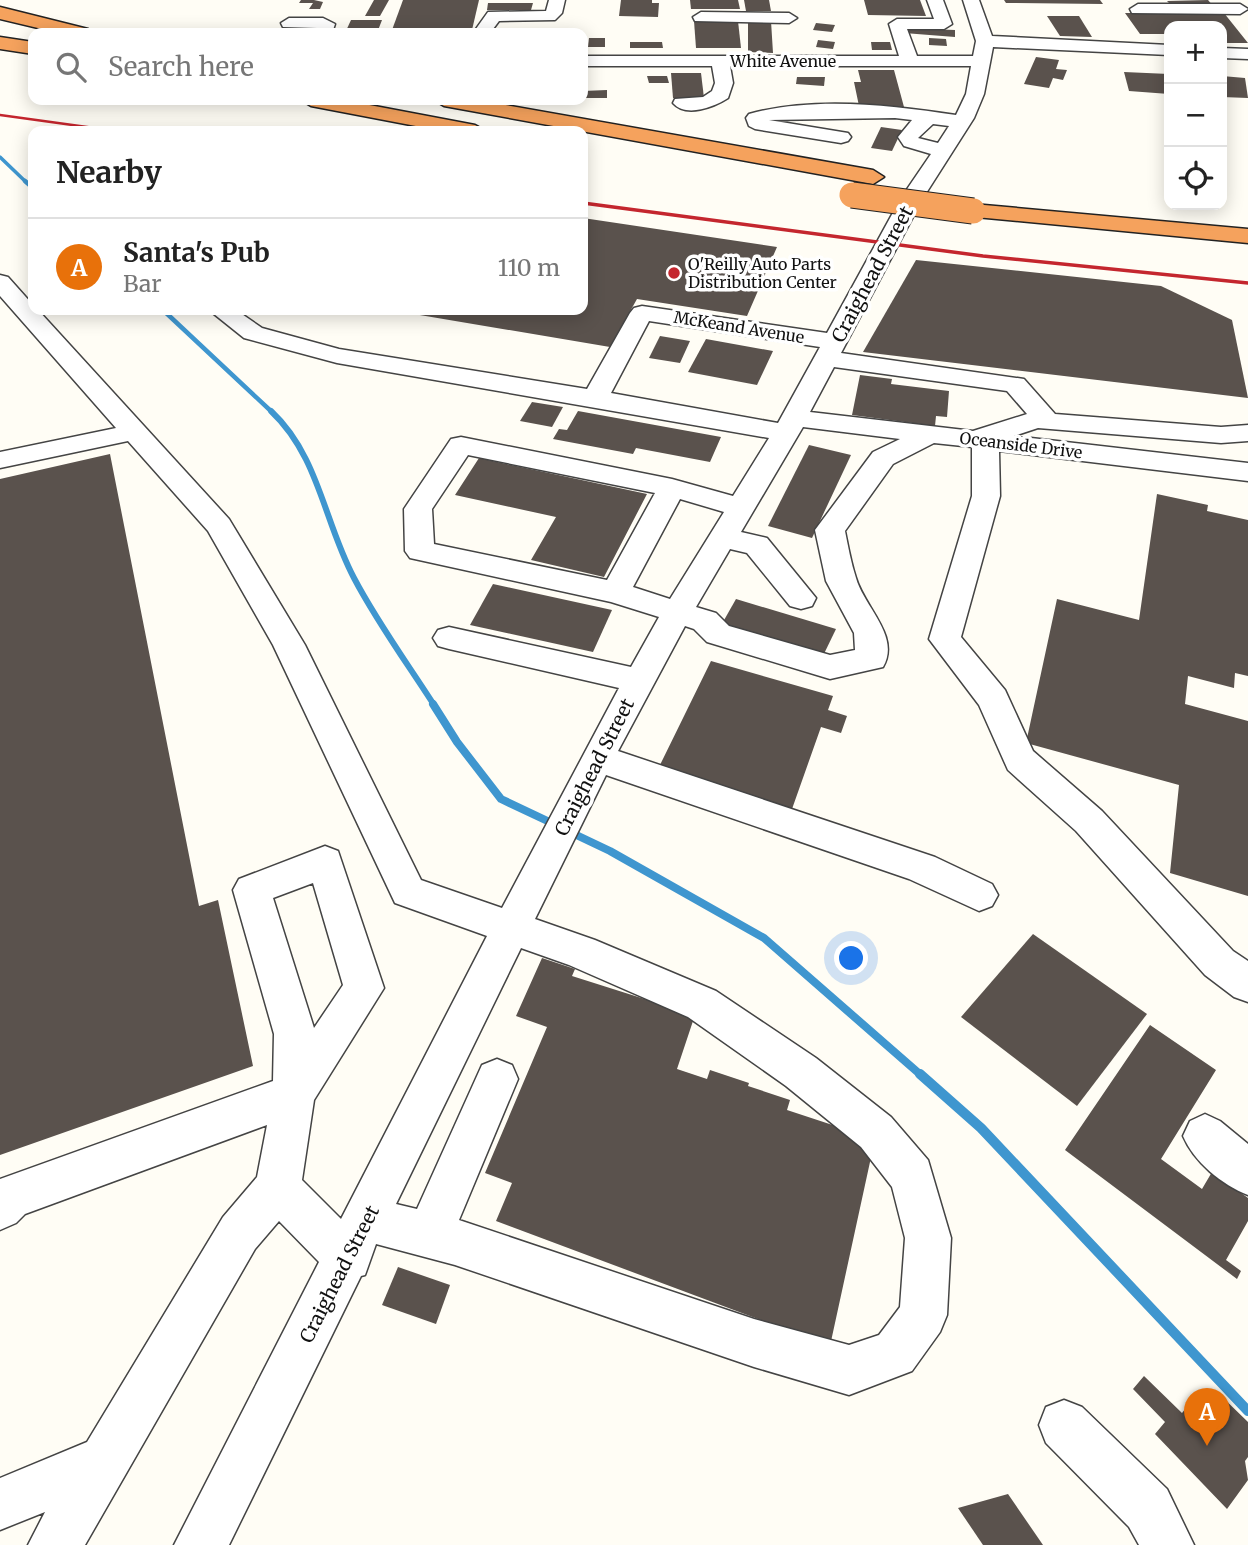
<!DOCTYPE html>
<meta charset="utf-8">
<style>
:root{--surface:#fff;--page:#f2f2f2;--text:#222;--muted:#767676;--line:#e0e0e0;--accent:#db2777}
body{margin:0;font-family:Merriweather,serif;background:var(--page);color:var(--text)}
.controls{position:absolute;right:21px;top:21px;display:grid;overflow:hidden;border-radius:14px;box-shadow:0 4px 18px #0003}
.controls button{width:63px;height:63px;display:grid;place-items:center;padding:0;border:0;border-bottom:2px solid var(--line);background:var(--surface);color:var(--text);font:35px sans-serif}
.you{position:absolute;left:852px;top:959px;width:24px;height:24px;margin:-18px;border:5px solid #fff;border-radius:50%;background:#1a73e8;box-shadow:0 0 0 10px #1a73e833}
.badge{display:grid;place-items:center;width:46px;height:46px;border-radius:50%;background:var(--accent);color:#fff;font-size:23px;font-weight:700}
.pin{position:absolute;translate:-50% -58px;filter:drop-shadow(0 2px 4px #0008)}
.pin::after{content:'';position:absolute;top:37px;width:24px;height:21px;background:inherit;clip-path:polygon(0 0,100% 0,50% 100%)}
.list{margin:0;padding:0;list-style:none}
h2{display:flex;justify-content:space-between;align-items:center;height:91px;margin:0;padding:0 28px;font-size:30px}
h2 small{font-size:23px;font-weight:400;color:var(--muted)}
.list li{display:grid;grid-template-columns:46px 1fr auto;gap:21px;align-items:center;box-sizing:border-box;height:98px;padding:0 28px;border-top:2px solid var(--line)}
.list b{display:block;font-size:26px;white-space:nowrap}
.list p{margin:0;font-size:23px;white-space:nowrap;color:var(--muted)}
.list em{font-size:23px;font-style:normal;color:var(--muted)}
.icon{flex:none;width:38px;height:38px;fill:none;stroke:currentColor;stroke-width:2;stroke-linecap:round;stroke-linejoin:round}
.map{position:relative;flex:none;width:1248px;height:1545px;overflow:hidden}
.search{position:absolute;background:var(--surface);box-shadow:0 4px 18px #0003;left:28px;top:28px;width:560px;height:77px;display:flex;align-items:center;gap:18px;box-sizing:border-box;padding:0 24px;border-radius:14px;color:var(--muted);font-size:26px}
.panel{position:absolute;background:var(--surface);box-shadow:0 4px 18px #0003;left:28px;top:126px;width:560px;height:189px;border-radius:14px}
.map>svg:first-child{display:block}
.lines{fill:none;stroke-linecap:round;stroke-linejoin:round}
.stream-far4{stroke:#3f96cf;stroke-width:3.5}
.stream-far3{stroke:#3f96cf;stroke-width:4.5}
.stream-far2{stroke:#3f96cf;stroke-width:6}
.stream-far1{stroke:#3f96cf;stroke-width:8}
.stream{stroke:#3f96cf;stroke-width:10}
.building{fill:#5a524d}
.minor-casing{stroke:#444;stroke-width:3}
.highway-casing{stroke:#222;stroke-width:3}
.minor{fill:#fff;fill-rule:evenodd}
.highway{fill:#f5a25d;fill-rule:evenodd}
.rail-far1{stroke:#c4262e;stroke-width:2.5}
.rail{stroke:#c4262e;stroke-width:3.5}
.highway-bridge-casing{stroke:#222;stroke-width:27;stroke-linecap:butt}
.highway-bridge{stroke:#f5a25d;stroke-width:25}
.poi-dot{fill:#c4262e;stroke:#fff;stroke-width:2.5}
.labels{text-anchor:middle;dominant-baseline:central;stroke-width:7;stroke-linejoin:round;paint-order:stroke}
.far-street-label{font-size:16px;fill:#111;stroke:#fff}
.far-poi-label{font-size:16px;fill:#111;stroke:#fff;text-anchor:start}
.street-label{font-size:19px;fill:#111;stroke:#fff}
</style>
<div class="map">
<svg width="1248" height="1545" viewBox="0 0 1248 1545">
<rect width="100%" height="100%" fill="#fffdf5"/>
<g class="lines">
<polyline class="stream-far4" points="0,157 27,183"/>
<g class="stream-far3">
<polyline points="25,181 33,188"/>
<polyline points="163,310 273,413"/>
</g>
<path class="stream-far2" d="M 271,411 C 319,456 324,522 354,578 C 377,622 407,663 434,705"/>
<g class="stream-far1">
<polyline points="433,704 457,742 501,799 556,825"/>
<polyline points="570,832 610,851 764,938 922,1076"/>
</g>
<polyline class="stream" points="920,1074 981,1128 1248,1411"/>
</g>
<g class="building">
<polygon points="301,0 314,0 323,2 320,9 309,9 313,3 299,3"/>
<polygon points="374,0 389,0 380,16 365,16"/>
<polygon points="403,0 479,0 472,30 392,30"/>
<polygon points="621,0 652,0 652,3 659,3 658,17 619,16"/>
<polygon points="690,0 738,0 740,9 691,9"/>
<polygon points="744,0 769,0 771,11 746,11"/>
<polygon points="864,0 920,0 926,16 868,15"/>
<polygon points="1004,0 1100,0 1103,4 1006,3"/>
<polygon points="1208,0 1214,7 1173,7 1167,1"/>
<polygon points="488,3 533,3 531,10 487,10"/>
<polygon points="1125,13 1224,13 1248,43 1222,43 1222,26 1169,26 1169,34 1140,34"/>
<polygon points="1047,16 1079,16 1092,37 1060,36"/>
<polygon points="351,20 382,20 377,33 345,33"/>
<polygon points="694,21 738,21 741,48 696,48"/>
<polygon points="748,21 771,21 773,53 748,52"/>
<polygon points="816,23 835,25 832,32 813,30"/>
<polygon points="904,28 955,30 955,37 904,33"/>
<polygon points="492,29 525,30 525,33 492,33"/>
<polygon points="589,38 605,38 605,47 588,47"/>
<polygon points="929,38 946,39 947,46 929,45"/>
<polygon points="818,40 835,42 833,49 816,47"/>
<polygon points="630,42 662,42 663,48 630,48"/>
<polygon points="871,42 890,42 892,50 872,50"/>
<polygon points="1036,57 1059,60 1056,69 1067,70 1063,80 1053,78 1049,88 1024,84"/>
<polygon points="858,70 894,70 904,107 859,106 854,82 861,82"/>
<polygon points="1124,72 1169,74 1169,94 1129,91"/>
<polygon points="671,73 701,73 704,98 673,98"/>
<polygon points="647,76 667,76 669,83 649,83"/>
<polygon points="1222,76 1245,78 1248,98 1222,97"/>
<polygon points="797,77 825,77 824,86 796,84"/>
<polygon points="607,90 607,98 583,98 583,91"/>
<polygon points="881,127 902,130 892,151 871,148"/>
<polygon points="583,218 777,247 747,316 637,299 610,347 396,311 583,310"/>
<polygon points="916,260 1161,286 1232,320 1248,398 863,352"/>
<polygon points="660,336 690,341 680,363 649,358"/>
<polygon points="706,339 773,351 757,385 688,372"/>
<polygon points="860,375 892,379 891,384 949,391 947,417 936,416 935,426 852,415"/>
<polygon points="532,402 563,407 552,427 520,421"/>
<polygon points="578,411 721,437 710,462 636,448 633,454 553,439 559,429 567,430"/>
<polygon points="809,445 851,455 812,538 768,526"/>
<polygon points="110,454 199,906 218,900 253,1066 0,1155 0,479"/>
<polygon points="479,458 647,494 604,577 531,560 556,517 455,495"/>
<polygon points="1157,494 1208,505 1207,511 1248,520 1248,676 1235,673 1234,688 1188,676 1185,704 1248,721 1248,896 1170,873 1179,785 1026,743 1057,599 1139,620"/>
<polygon points="493,584 612,610 593,652 470,625"/>
<polygon points="736,599 836,629 821,660 719,629"/>
<polygon points="711,661 833,696 828,710 847,716 841,733 821,727 792,809 659,767"/>
<polygon points="1033,934 1147,1014 1077,1106 961,1017"/>
<polygon points="542,958 575,969 572,976 695,1015 677,1069 707,1079 710,1070 749,1083 748,1086 790,1100 787,1110 875,1139 830,1346 496,1221 512,1183 485,1173 547,1027 516,1016"/>
<polygon points="1150,1025 1216,1070 1161,1159 1202,1189 1212,1172 1248,1198 1248,1221 1226,1260 1241,1271 1237,1279 1065,1150"/>
<polygon points="398,1267 450,1285 436,1324 382,1305"/>
<polygon points="1144,1376 1182,1413 1194,1398 1204,1407 1216,1391 1248,1422 1248,1457 1245,1461 1248,1480 1227,1509 1155,1434 1165,1422 1133,1389"/>
<polygon points="1008,1494 1043,1545 983,1545 958,1508"/>
</g>
<g class="lines">
<defs>
<g id="minor">
<polygon points="549,0 565,0 562,13 555,20 499,21 490,33 473,33 488,12 546,11"/>
<path d="M 927,0 L 943,0 L 952,24 L 944,29 L 907,29 L 917,56 L 973,56 L 976,41 L 963,0 L 979,0 L 992,36 L 1169,45 L 1169,55 L 993,47 L 984,94 L 974,118 L 923,198 L 841,353 L 1024,379 L 1055,414 L 1221,427 L 1248,425 L 1248,441 L 1221,443 L 1038,428 L 1014,436 L 1248,463 L 1248,481 L 999,451 L 1000,496 L 961,637 L 1005,690 L 1033,751 L 1102,811 L 1233,951 L 1248,961 L 1248,1002 L 1234,997 L 1205,975 L 1076,831 L 1008,770 L 979,705 L 929,639 L 972,496 L 972,447 L 934,443 L 893,464 L 845,531 C 848,546 851,563 856,578 C 864,607 901,636 883,667 L 830,679 L 707,642 L 694,629 L 685,626 L 618,751 L 935,857 L 992,884 L 998,895 L 992,906 L 979,911 L 909,879 L 606,775 L 535,919 L 595,940 L 716,991 L 816,1058 L 891,1117 L 928,1160 L 951,1238 L 947,1315 L 940,1332 L 912,1371 L 849,1395 L 754,1367 L 455,1265 L 376,1244 L 365,1275 L 361,1276 L 229,1545 L 174,1545 L 319,1262 L 279,1221 L 255,1249 L 85,1545 L 28,1545 L 45,1512 L 0,1530 L 0,1478 L 87,1442 L 223,1217 L 257,1177 L 267,1125 L 25,1214 L 16,1223 L 0,1230 L 0,1179 L 273,1081 L 274,1034 L 233,890 L 239,879 L 325,846 L 338,851 L 384,988 L 314,1100 L 302,1180 L 341,1219 L 487,936 L 395,903 L 273,645 L 208,531 L 128,441 L 0,468 L 0,452 L 116,428 L 0,296 L 0,275 L 8,277 L 33,305 L 33,310 L 38,310 L 229,519 L 305,645 L 421,880 L 502,908 L 619,688 L 449,649 L 438,646 L 433,638 L 438,630 L 449,627 L 631,667 L 659,617 L 611,602 L 410,558 L 405,551 L 404,509 L 451,439 L 461,437 L 672,479 L 733,496 L 769,438 L 337,363 L 244,338 L 209,310 L 236,310 L 262,328 L 339,349 L 587,389 L 630,313 L 634,308 L 642,306 L 827,333 L 901,198 L 931,154 L 904,146 L 898,137 L 912,120 L 895,118 L 769,120 L 848,133 L 851,137 L 848,141 L 841,143 L 755,129 L 749,126 L 746,118 L 749,114 C 814,96 890,105 956,115 L 966,94 L 971,66 L 730,66 L 733,83 L 728,98 C 714,107 686,118 673,103 L 675,99 L 703,97 L 712,91 L 715,83 L 712,66 L 583,66 L 583,56 L 899,56 L 889,24 L 897,19 L 934,19 ZM 933,124 L 949,126 L 938,143 L 918,138 ZM 649,321 L 820,347 L 778,423 L 611,393 ZM 834,367 L 1007,391 L 1027,414 L 973,431 L 810,412 ZM 803,427 L 900,439 L 873,452 L 815,530 L 826,581 L 854,633 L 855,650 L 830,655 L 729,626 L 716,613 L 696,607 L 730,549 L 747,553 L 790,606 L 801,609 L 812,606 L 816,598 L 767,538 L 741,532 ZM 468,455 L 655,493 L 607,580 L 434,544 L 432,509 ZM 680,499 L 724,512 L 670,599 L 633,587 ZM 313,883 L 343,985 L 314,1028 L 273,898 ZM 521,948 L 569,965 L 688,1017 L 786,1086 L 861,1147 L 892,1187 L 905,1238 L 900,1307 L 879,1335 L 849,1345 L 754,1319 L 459,1220 L 518,1079 L 512,1065 L 497,1059 L 482,1065 L 417,1209 L 396,1204 Z"/>
<polygon points="1138,4 1240,4 1248,9 1240,14 1132,13 1130,9"/>
<polygon points="701,12 789,13 797,18 789,23 695,21 693,17"/>
<polygon points="289,18 323,18 335,24 332,33 316,33 317,28 283,27 281,23"/>
<polygon points="1222,48 1248,49 1248,59 1222,58"/>
<path d="M 1205,1114 L 1220,1121 L 1248,1144 L 1248,1195 C 1222,1185 1194,1162 1183,1136 L 1190,1121 Z"/>
<polygon points="1064,1400 1082,1407 1167,1489 1194,1545 1139,1545 1129,1527 1046,1443 1039,1425 1046,1407"/>
</g>
<g id="highway">
<polygon points="0,7 88,29 90,33 59,33 0,19"/>
<polygon points="0,37 33,42 33,54 0,49"/>
<polygon points="301,100 343,100 475,125 486,131 442,131 311,106"/>
<polygon points="434,100 477,100 873,170 884,177 873,184 444,106"/>
<polygon points="973,204 1248,229 1248,243 965,216 961,211 965,206"/>
</g>
</defs>
<use href="#minor" class="minor-casing"/>
<use href="#highway" class="highway-casing"/>
<use href="#minor" class="minor"/>
<use href="#highway" class="highway"/>
<polyline class="rail-far1" points="0,115 116,131"/>
<polyline class="rail" points="583,203 983,256 1248,283"/>
<defs>
<polyline id="highway-bridge" points="852,195 973,211"/>
</defs>
<use href="#highway-bridge" class="highway-bridge-casing"/>
<use href="#highway-bridge" class="highway-bridge"/>
</g>
<circle class="poi-dot" cx="674" cy="273" r="7"/>
<g class="labels">
<g class="far-street-label">
<text x="783" y="61">White Avenue</text>
<text transform="translate(739 327) rotate(9)">McKeand Avenue</text>
<text transform="translate(1021 445) rotate(7)">Oceanside Drive</text>
</g>
<g class="far-poi-label">
<text x="688" y="264">O'Reilly Auto Parts<tspan x="688" dy="18">Distribution Center</tspan></text>
</g>
<g class="street-label">
<text transform="translate(872 274) rotate(-62)">Craighead Street</text>
<text transform="translate(594 767) rotate(-63)">Craighead Street</text>
<text transform="translate(339 1274) rotate(-63)">Craighead Street</text>
</g>
</g>
</svg>
<div class="controls">
<button>+</button>
<button>−</button>
<button><svg class="icon" aria-label="locate" viewBox="0 0 24 24"><circle cx="12" cy="12" r="6"/><path d="M12 2v4M12 18v4M2 12h4M18 12h4"/></svg></button>
</div>
<div class="you"></div>
<div class="pin badge" style="left:1207px;top:1446px;background:#e8710a">A</div>
<div class="search"><svg class="icon" aria-label="search" viewBox="0 0 24 24"><circle cx="10" cy="10" r="6"/><path d="M15 15l6 6"/></svg>Search here</div>
<section class="panel">
<h2>Nearby<small></small></h2>
<ul class="list">
<li><span class="badge" style="background:#e8710a">A</span><div><b>Santa's Pub</b><p>Bar</p></div><em>110 m</em></li>
</ul>
</section>
</div>
